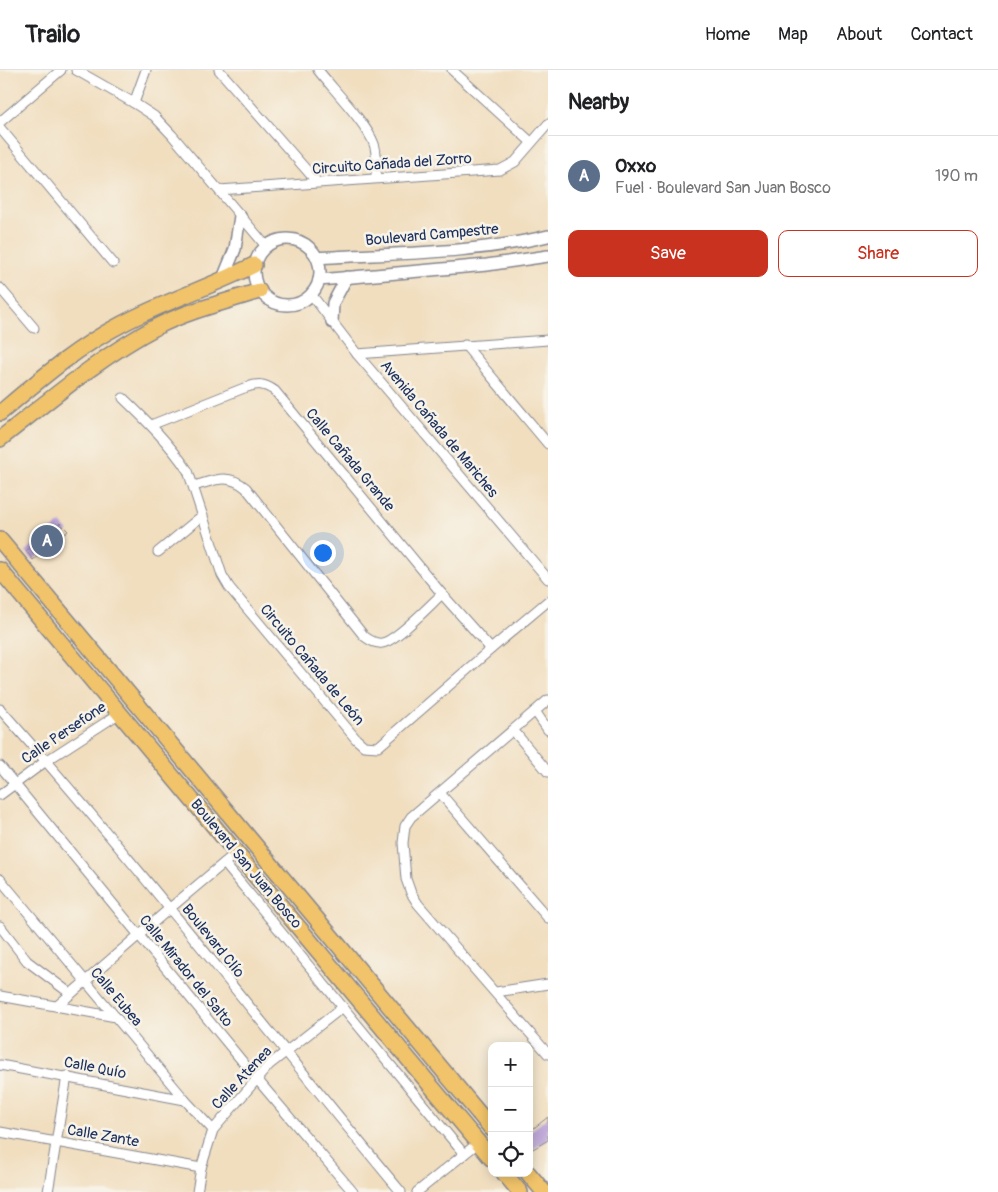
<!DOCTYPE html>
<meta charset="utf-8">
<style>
:root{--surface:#fff;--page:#f6f6f6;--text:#202124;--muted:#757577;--line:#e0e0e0;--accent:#c8321e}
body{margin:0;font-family:Pangolin,sans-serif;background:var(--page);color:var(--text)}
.controls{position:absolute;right:15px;bottom:15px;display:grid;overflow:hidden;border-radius:10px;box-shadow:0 2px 12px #0003}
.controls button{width:45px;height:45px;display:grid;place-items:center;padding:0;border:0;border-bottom:1px solid var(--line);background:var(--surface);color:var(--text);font:25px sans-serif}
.you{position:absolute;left:322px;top:482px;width:18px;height:18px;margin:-12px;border:4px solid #fff;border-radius:50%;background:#1a73e8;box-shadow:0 0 0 8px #1a73e833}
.badge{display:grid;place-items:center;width:32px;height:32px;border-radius:50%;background:var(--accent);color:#fff;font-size:16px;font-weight:700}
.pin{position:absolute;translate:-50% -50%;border:2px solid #fff;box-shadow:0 1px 5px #0006}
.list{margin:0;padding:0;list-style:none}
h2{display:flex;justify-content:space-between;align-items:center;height:65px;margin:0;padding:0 20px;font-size:21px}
h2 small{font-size:16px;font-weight:400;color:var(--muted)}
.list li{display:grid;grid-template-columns:32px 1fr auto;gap:15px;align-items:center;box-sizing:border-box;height:80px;padding:0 20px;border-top:1px solid var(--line)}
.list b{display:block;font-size:19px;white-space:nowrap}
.list p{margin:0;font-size:16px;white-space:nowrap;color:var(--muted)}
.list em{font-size:16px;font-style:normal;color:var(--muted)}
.actions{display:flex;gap:10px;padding:15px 20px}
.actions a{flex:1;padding:11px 0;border:1px solid var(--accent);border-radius:10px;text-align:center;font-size:18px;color:var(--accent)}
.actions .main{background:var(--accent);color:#fff}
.icon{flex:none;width:28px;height:28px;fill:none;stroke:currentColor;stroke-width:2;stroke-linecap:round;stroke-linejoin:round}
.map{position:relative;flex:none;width:548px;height:1122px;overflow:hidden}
header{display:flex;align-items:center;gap:30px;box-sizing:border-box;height:70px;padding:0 25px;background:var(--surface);border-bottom:1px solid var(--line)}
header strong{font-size:24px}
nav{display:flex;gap:28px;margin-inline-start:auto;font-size:18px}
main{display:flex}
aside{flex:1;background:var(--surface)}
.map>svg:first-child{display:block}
.building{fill:#b8a0d5}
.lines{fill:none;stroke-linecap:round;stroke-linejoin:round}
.minor-casing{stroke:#86868e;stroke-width:11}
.tertiary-casing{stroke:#86868e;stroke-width:14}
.primary-casing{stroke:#86868e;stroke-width:18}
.minor{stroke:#fff;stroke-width:9}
.tertiary{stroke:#fff;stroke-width:11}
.primary{stroke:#f1c36a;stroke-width:15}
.labels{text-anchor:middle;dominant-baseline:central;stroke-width:5;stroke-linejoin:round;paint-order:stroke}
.street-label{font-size:15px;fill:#1b2f5e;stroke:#f7f3e8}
</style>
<header>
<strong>Trailo</strong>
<nav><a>Home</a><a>Map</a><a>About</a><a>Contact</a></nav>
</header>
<main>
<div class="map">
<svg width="548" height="1122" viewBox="0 0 548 1122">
<rect width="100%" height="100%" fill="#f7f3e8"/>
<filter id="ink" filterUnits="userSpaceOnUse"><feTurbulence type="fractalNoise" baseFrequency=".02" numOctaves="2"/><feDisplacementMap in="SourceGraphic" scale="10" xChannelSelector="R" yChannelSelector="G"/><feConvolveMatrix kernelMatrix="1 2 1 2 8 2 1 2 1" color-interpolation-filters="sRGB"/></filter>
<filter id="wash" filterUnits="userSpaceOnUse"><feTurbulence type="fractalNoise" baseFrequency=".0096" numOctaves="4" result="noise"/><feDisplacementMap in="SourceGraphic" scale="20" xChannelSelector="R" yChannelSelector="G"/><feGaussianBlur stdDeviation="1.12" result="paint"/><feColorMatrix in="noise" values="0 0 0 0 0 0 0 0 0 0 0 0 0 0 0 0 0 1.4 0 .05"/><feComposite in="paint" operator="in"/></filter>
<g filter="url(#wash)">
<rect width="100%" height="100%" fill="#f1debf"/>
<g id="blocks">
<g class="building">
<polygon points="60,453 68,461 33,490 26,481"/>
<polygon points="548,1047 548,1070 533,1079 529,1074 529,1062"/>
</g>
</g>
</g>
<g filter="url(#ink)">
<use href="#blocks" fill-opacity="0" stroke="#86868e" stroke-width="1"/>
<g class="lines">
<defs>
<g id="minor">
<polyline points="76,0 134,33 154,46 172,65 266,176"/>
<polyline points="219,0 317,112"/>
<path d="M 318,0 C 332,18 367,54 374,74 C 378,85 376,97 376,108"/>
<polyline points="452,0 531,72"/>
<polyline points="134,33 146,0"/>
<polyline points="0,52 61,0"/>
<polyline points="0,58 113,193"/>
<polyline points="219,120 500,100 515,92 548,54"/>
<polyline points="0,218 34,258"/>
<polyline points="311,224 357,284 548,509"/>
<polyline points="465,275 548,374"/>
<polyline points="357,284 548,270"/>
<path d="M 123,328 C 147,351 170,374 188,401 L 222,505 L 229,517 L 356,669 L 364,676 L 378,677 L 491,579 L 548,531"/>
<path d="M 151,355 L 244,318 C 257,314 263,312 275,321 L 442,524 L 491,579"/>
<path d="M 194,416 C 215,410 228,403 246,418 L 364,566 C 369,570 375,574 382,573 C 396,571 430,535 442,524"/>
<polyline points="158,482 203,445"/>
<polyline points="548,630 411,747 405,756 403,773 406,809 411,823 418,834 548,984"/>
<path d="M 0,639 C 139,795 267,961 401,1122"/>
<polyline points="535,641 548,660"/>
<polyline points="513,660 548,702"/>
<polyline points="0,696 256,1008 353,1122"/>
<polyline points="440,723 548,848"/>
<polyline points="0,725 46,691 120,643"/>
<polyline points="224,793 464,1084"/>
<polyline points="0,809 185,1030 213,1060"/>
<polyline points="0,856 27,891 71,924"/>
<polyline points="496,922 548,914"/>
<polyline points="0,926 116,947"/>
<polyline points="57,936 169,839 236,783"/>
<polyline points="0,995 185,1030"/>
<polyline points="0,1062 201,1098"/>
<polyline points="48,1122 67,1006"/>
<polyline points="197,1122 201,1098 213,1060 269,995 343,937"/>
<polyline points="417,1122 478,1073"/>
</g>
<g id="tertiary">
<circle cx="287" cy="202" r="33"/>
<path d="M 317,188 C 394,183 473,184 548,166"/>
<polyline points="319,210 487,195 548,186"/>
<polyline points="222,211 235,179 240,146"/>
<polyline points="332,252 333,233 347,207"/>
</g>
<g id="primary">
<path d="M 0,343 C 38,311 77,277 122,254 C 165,231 211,217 254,195"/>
<path d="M 0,369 C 51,329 101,286 158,256 C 190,240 226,232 259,221"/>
<polyline points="0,470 492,1059"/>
<polyline points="0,500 492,1089"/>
<polyline points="504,1103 520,1122"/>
<polyline points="528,1103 544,1122"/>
</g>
</defs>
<use href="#minor" class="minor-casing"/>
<use href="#tertiary" class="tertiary-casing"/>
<use href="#primary" class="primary-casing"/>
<use href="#minor" class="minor"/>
<use href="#tertiary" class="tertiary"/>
<use href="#primary" class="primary"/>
</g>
</g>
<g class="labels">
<g class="street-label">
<text transform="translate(392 94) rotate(-4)">Circuito Cañada del Zorro</text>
<text transform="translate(432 165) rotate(-5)">Boulevard Campestre</text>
<text transform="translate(439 359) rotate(50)">Avenida Cañada de Mariches</text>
<text transform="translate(350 390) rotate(50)">Calle Cañada Grande</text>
<text transform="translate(312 595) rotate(50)">Circuito Cañada de León</text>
<text transform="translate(64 663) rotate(-34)">Calle Persefone</text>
<text transform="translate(246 794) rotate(50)">Boulevard San Juan Bosco</text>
<text transform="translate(213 871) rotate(51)">Boulevard Clío</text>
<text transform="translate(186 901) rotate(51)">Calle Mirador del Salto</text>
<text transform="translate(116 927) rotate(50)">Calle Eubea</text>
<text transform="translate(95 998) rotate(11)">Calle Quío</text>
<text transform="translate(242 1008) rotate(-47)">Calle Atenea</text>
<text transform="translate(103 1066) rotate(10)">Calle Zante</text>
</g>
</g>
</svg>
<div class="controls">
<button>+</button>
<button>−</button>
<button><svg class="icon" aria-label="locate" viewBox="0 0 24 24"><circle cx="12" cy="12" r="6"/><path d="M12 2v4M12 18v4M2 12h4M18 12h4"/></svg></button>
</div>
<div class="you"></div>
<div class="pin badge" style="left:47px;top:471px;background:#5c6f8a">A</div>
</div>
<aside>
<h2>Nearby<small></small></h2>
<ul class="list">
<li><span class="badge" style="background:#5c6f8a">A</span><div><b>Oxxo</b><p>Fuel · Boulevard San Juan Bosco</p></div><em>190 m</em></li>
</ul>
<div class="actions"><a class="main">Save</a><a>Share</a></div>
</aside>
</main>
